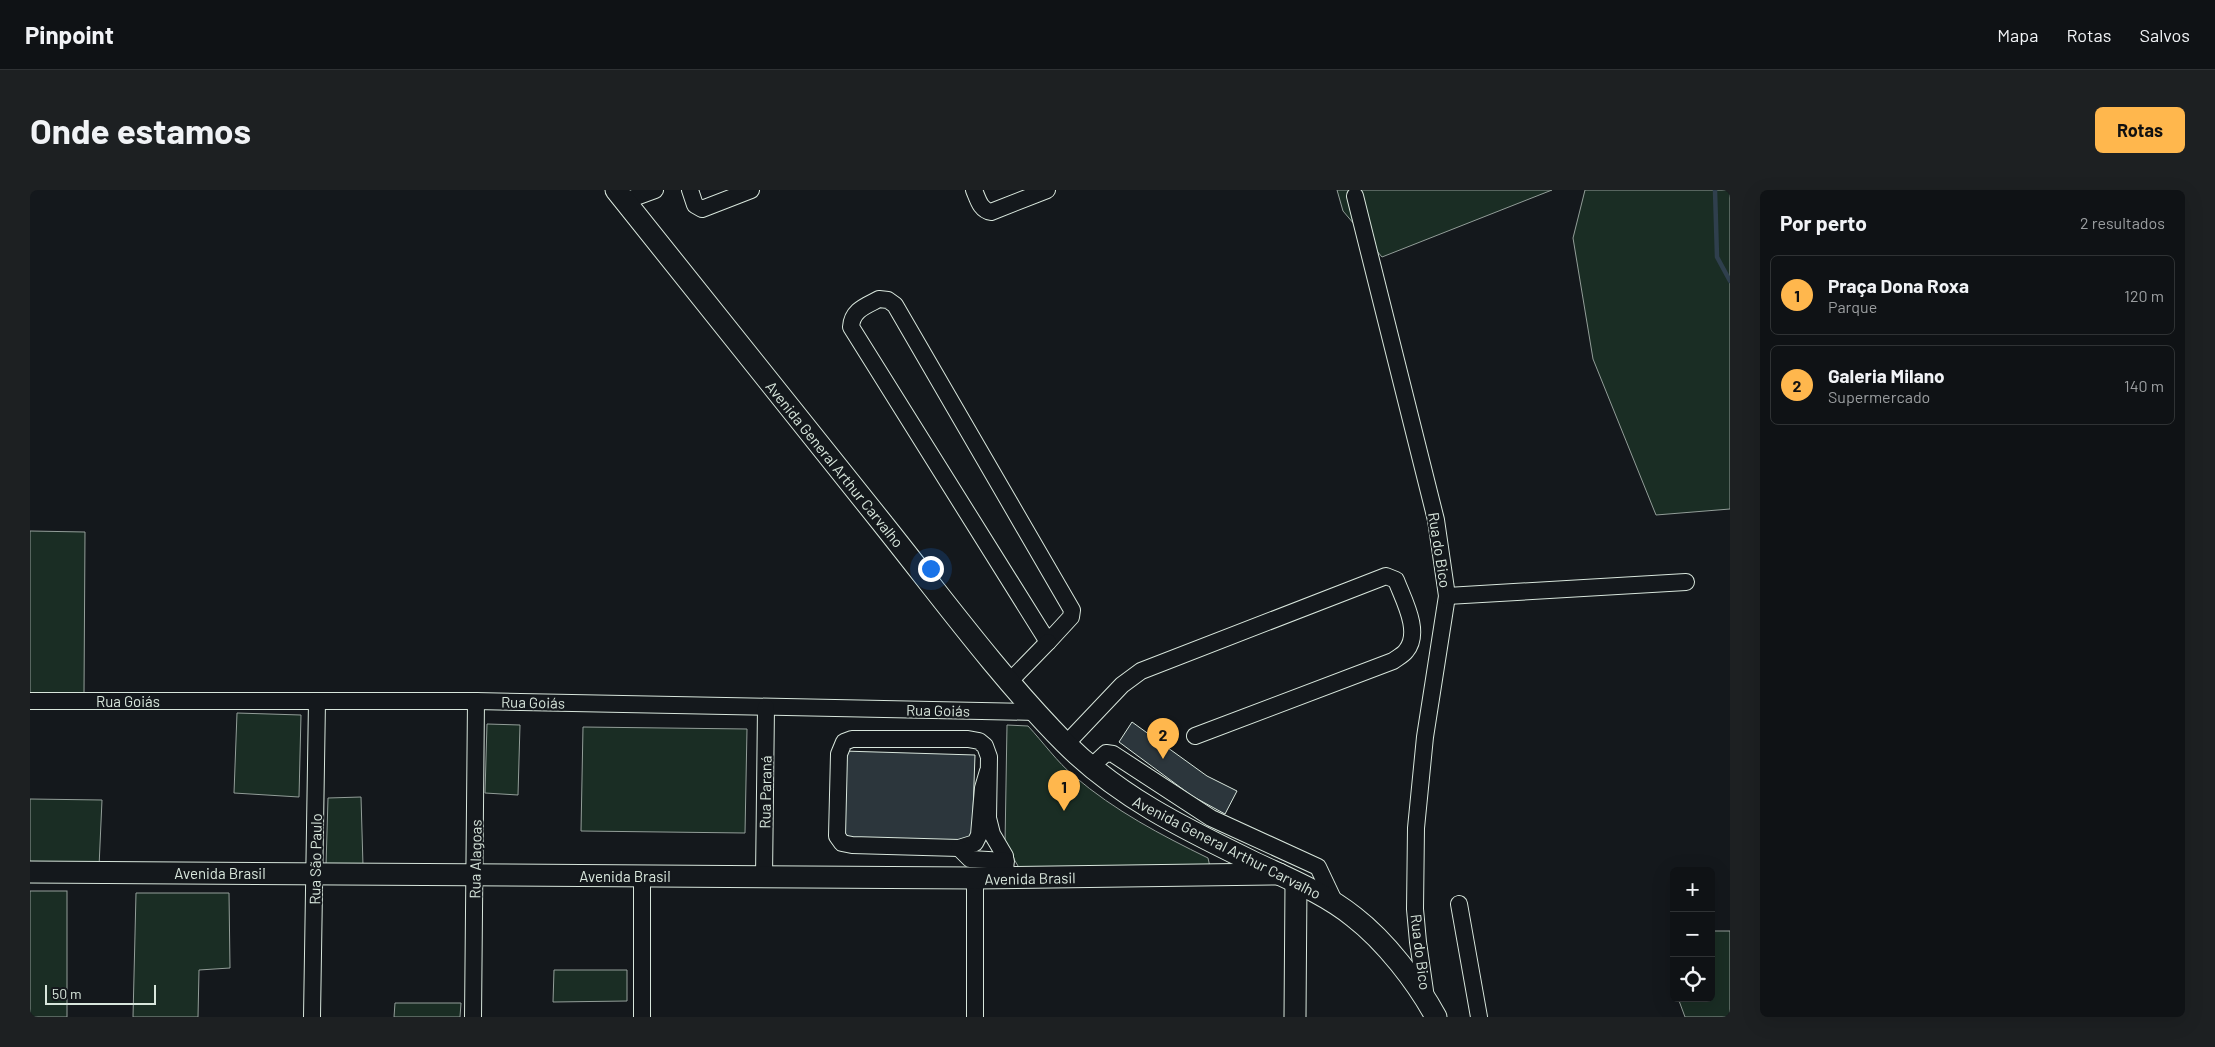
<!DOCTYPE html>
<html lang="pt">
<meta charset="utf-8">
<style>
:root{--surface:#0f1215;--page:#1d2022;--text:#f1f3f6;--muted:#9b9ea0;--line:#2f3234;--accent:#ffb74d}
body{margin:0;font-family:Barlow,sans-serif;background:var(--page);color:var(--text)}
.controls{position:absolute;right:15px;bottom:15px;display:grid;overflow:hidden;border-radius:8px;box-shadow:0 5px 20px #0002}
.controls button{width:45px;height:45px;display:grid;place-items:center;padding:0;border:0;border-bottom:1px solid var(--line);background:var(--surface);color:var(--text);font:25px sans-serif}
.scale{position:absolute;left:15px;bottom:12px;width:111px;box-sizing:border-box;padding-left:5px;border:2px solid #d8e6dc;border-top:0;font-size:14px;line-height:18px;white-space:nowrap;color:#d8e6dc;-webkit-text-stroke:4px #14181c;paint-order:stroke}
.you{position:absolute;left:900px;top:378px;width:18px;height:18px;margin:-12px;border:4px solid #fff;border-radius:50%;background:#1a73e8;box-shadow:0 0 0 8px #1a73e833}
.badge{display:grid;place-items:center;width:32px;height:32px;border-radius:50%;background:var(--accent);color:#111;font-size:16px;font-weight:700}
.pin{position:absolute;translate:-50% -41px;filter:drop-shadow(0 1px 2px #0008)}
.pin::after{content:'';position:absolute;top:26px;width:18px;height:15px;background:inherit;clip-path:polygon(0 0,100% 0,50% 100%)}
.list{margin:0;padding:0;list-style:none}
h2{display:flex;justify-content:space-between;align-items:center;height:65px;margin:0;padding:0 20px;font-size:21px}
h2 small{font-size:16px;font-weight:400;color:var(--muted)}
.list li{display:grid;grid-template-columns:32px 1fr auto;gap:15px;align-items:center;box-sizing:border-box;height:80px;margin:0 10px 10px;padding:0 10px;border:1px solid var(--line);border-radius:8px}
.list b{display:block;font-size:19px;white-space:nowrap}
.list p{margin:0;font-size:16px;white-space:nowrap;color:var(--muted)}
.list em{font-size:16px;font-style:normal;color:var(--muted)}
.icon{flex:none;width:28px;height:28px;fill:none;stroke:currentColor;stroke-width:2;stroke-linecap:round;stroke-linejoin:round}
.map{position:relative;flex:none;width:1700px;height:827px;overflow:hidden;border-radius:8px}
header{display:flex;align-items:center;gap:30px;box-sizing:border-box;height:70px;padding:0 25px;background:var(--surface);border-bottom:1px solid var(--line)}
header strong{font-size:24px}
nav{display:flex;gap:28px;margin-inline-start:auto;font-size:18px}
.intro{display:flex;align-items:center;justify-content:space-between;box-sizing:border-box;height:120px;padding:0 30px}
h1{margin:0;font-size:35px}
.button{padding:12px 22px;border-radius:8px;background:var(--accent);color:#111;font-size:18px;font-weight:700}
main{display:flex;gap:30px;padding:0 30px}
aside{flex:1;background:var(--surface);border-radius:8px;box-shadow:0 5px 20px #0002}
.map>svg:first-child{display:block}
.green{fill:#1a2d24;stroke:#939e99}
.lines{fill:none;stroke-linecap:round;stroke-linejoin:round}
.stream{stroke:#2f3f4d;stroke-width:4.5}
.building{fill:#2c363c;stroke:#d8e6dc}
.minor-casing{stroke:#d8e6dc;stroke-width:18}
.major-casing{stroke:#d8e6dc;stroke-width:23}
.minor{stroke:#14181c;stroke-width:16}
.major{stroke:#14181c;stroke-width:21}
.labels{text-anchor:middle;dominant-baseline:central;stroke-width:4;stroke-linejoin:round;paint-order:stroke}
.street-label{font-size:15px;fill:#d8e6dc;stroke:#14181c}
</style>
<header>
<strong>Pinpoint</strong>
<nav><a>Mapa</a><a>Rotas</a><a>Salvos</a></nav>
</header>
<div class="intro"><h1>Onde estamos</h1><a class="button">Rotas</a></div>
<main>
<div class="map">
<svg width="1700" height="827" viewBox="0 0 1700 827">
<rect width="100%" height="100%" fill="#14181c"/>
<g class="green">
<polygon points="1307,0 1522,0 1352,67 1313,21"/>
<polygon points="1555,0 1700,0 1700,319 1626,325 1563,169 1543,48"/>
<polygon points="0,341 55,342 54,503 0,505"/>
<polygon points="207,523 271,525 269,607 204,603"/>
<polygon points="457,534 490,535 488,605 455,603"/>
<path d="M 977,535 L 998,536 C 1013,552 1027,572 1044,586 C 1085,621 1131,645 1178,668 L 1180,677 L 991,681 L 975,654 Z"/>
<polygon points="553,537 717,539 715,643 551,641"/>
<polygon points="331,607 333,676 296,676 298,608"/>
<polygon points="0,609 72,610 69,677 0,680"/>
<rect x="0" y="701" width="37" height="126"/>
<polygon points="106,703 199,703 200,778 169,780 168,827 103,827"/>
<polygon points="1681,741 1700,741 1700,827 1655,827 1648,808 1681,808"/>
<polygon points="524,780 597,780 597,811 523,812"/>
<polygon points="365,813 431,813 430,827 364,827"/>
</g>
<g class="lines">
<polyline class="stream" points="1685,0 1687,67 1700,91"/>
</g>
<g class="building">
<polygon points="1102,532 1177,586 1207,601 1195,624 1162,606 1089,552"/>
<polygon points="813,561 945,565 942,651 812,648"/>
</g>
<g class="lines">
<defs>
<g id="minor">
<polyline points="660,0 665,15 672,19 721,0"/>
<path d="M 944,0 C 948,9 950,20 961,22 L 1017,0"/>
<polyline points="1325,6 1406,330 1417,406 1395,547 1386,638 1385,719 1388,752 1396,808"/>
<polyline points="595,11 625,0"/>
<path d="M 849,109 L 858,110 L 865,115 L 1042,420 L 1041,427 L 1018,452 L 821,137 C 822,120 836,116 849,109 Z"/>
<polyline points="1417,406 1656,392"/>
<polyline points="980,491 1018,452"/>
<polyline points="0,511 446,511 1007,522"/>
<path d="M 1036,554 L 1092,495 L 1111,481 L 1356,386 L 1366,390 C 1373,409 1392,442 1376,461 C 1373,465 1367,468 1363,471 L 1165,546"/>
<polyline points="1062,576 1076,563 1083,564 1181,628 1288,677 1306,715"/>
<polyline points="958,581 953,598 949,645 945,653 929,658 822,655 812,653 807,646 809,564 814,552 822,549 938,549 949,551 955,556 959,567 958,628 962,644 975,666 976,688"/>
<polyline points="929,658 940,669 976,671"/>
<polyline points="734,687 736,517"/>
<polyline points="1429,714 1449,827"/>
<polyline points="282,827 287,511"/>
<polyline points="443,827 446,511"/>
<polyline points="612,827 612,686"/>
<polyline points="945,827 945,688"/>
</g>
<g id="major">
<path d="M 586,0 C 675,112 764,223 853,334 C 912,408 969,486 1035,553 C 1088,606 1153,638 1219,670 C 1254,687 1293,702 1324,727 C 1355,751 1387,792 1406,827"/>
<polyline points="0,682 945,688 1249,684"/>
<polyline points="1265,827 1266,693"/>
</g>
</defs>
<use href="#minor" class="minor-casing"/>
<use href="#major" class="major-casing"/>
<use href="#minor" class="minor"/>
<use href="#major" class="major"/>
</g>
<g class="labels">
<g class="street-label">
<text transform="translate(805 274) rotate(51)">Avenida General Arthur Carvalho</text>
<text transform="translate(1410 360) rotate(81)">Rua do Bico</text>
<text x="98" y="511">Rua Goiás</text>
<text transform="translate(503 512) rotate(1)">Rua Goiás</text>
<text transform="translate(908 520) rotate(1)">Rua Goiás</text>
<text transform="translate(735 602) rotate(-89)">Rua Paraná</text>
<text transform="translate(1197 657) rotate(27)">Avenida General Arthur Carvalho</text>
<text transform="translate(285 669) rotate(-89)">Rua São Paulo</text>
<text transform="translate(445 669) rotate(-89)">Rua Alagoas</text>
<text x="190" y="683">Avenida Brasil</text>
<text x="595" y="686">Avenida Brasil</text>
<text transform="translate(1000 688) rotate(-1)">Avenida Brasil</text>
<text transform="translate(1391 762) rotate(83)">Rua do Bico</text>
</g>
</g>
</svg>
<div class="controls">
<button>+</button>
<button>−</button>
<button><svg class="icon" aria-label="locate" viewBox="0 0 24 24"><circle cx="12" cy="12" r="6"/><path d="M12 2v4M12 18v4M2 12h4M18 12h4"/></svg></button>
</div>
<div class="scale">50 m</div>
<div class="you"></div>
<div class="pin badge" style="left:1034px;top:621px">1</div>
<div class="pin badge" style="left:1133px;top:569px">2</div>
</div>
<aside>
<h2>Por perto<small>2 resultados</small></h2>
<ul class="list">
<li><span class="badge">1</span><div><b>Praça Dona Roxa</b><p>Parque</p></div><em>120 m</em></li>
<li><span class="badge">2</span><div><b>Galeria Milano</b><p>Supermercado</p></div><em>140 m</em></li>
</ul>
</aside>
</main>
